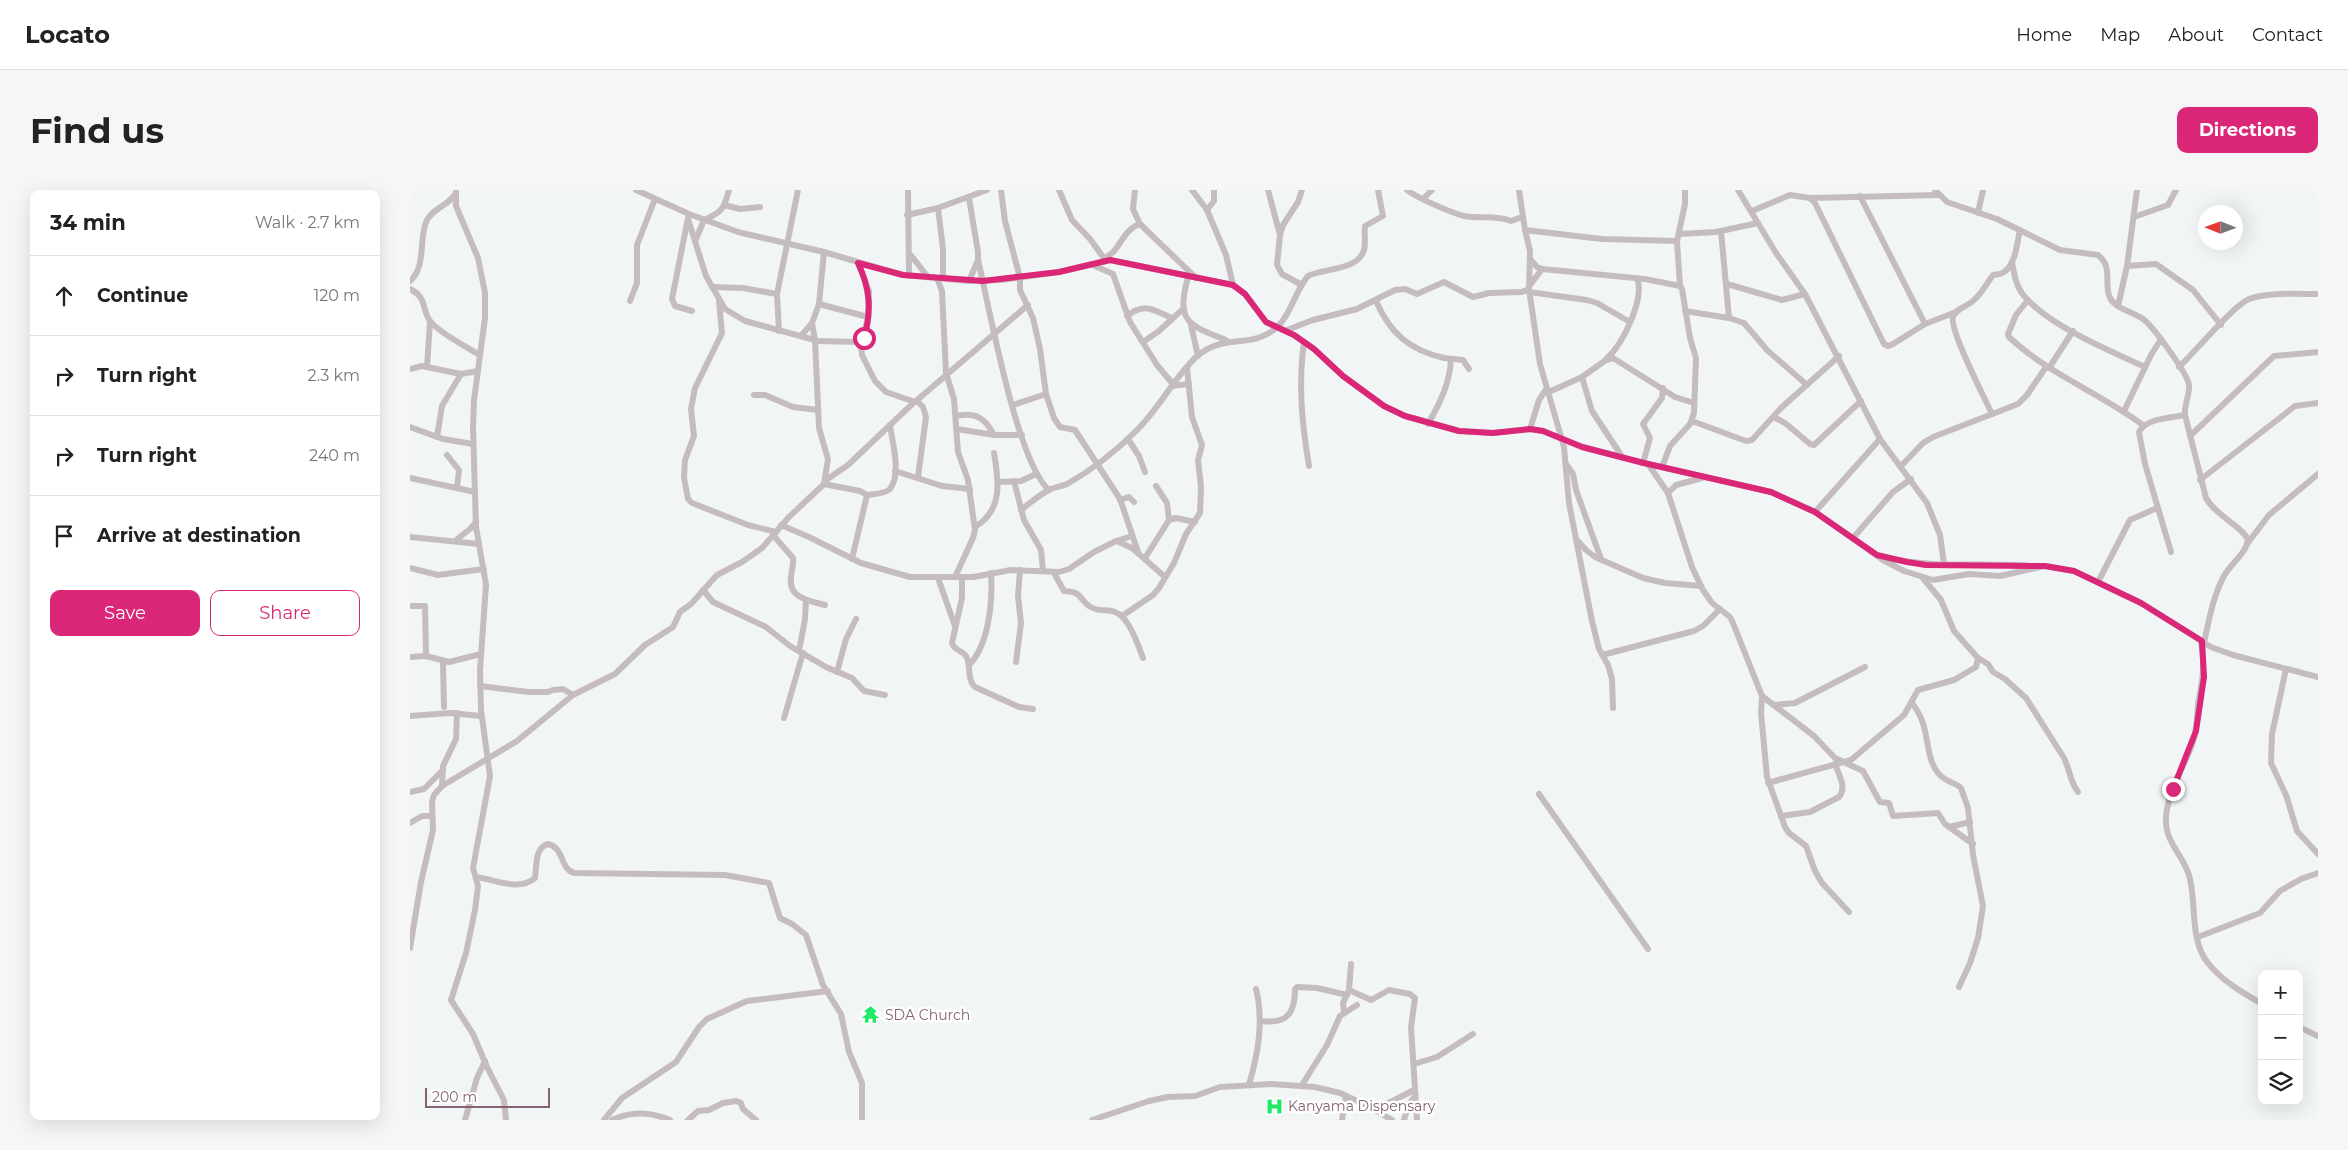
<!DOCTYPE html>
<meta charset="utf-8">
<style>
:root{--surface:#fff;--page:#f6f6f6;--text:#222;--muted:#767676;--line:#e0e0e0;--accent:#db2777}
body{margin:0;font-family:Montserrat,sans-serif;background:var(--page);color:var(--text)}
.controls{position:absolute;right:15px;bottom:15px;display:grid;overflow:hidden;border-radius:10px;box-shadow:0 5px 20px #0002}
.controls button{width:45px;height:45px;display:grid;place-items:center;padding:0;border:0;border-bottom:1px solid var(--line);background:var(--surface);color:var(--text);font:25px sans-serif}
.compass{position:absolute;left:1788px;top:15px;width:45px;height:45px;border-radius:50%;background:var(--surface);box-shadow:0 5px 20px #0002;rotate:271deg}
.scale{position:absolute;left:15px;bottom:12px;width:125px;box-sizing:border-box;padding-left:5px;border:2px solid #846372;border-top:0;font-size:14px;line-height:18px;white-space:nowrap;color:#846372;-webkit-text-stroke:4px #fff;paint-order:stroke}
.stop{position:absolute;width:15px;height:15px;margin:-11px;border:4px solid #db2777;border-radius:50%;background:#fff}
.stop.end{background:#db2777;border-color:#fff;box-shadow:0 1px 5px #0008}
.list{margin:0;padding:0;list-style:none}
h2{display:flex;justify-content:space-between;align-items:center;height:65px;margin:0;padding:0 20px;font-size:21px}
h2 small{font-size:16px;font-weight:400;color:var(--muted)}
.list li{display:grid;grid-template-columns:32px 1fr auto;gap:15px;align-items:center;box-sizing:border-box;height:80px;padding:0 20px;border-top:1px solid var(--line)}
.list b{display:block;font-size:19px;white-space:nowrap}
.list em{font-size:16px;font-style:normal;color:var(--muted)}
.actions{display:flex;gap:10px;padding:15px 20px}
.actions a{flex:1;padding:11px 0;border:1px solid var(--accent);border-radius:10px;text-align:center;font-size:18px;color:var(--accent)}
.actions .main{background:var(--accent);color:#fff}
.icon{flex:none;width:28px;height:28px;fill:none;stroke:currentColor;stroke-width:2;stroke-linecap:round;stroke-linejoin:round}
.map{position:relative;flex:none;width:1908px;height:930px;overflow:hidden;border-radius:10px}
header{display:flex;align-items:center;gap:30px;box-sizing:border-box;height:70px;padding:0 25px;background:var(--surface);border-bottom:1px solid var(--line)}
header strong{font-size:24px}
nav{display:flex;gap:28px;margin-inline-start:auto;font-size:18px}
.intro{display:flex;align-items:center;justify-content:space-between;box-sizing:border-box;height:120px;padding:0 30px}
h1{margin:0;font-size:35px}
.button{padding:12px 22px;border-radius:10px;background:var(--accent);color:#fff;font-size:18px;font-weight:700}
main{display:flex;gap:30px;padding:0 30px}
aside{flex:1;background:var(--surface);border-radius:10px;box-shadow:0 5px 20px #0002}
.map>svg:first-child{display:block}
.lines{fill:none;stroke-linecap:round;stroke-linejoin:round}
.minor{stroke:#c5bcc0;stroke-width:6}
.route{stroke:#db2777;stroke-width:6}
.labels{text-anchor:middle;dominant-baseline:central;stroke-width:5;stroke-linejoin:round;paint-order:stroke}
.poi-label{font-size:14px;fill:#846372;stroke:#fff;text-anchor:start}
</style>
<header>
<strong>Locato</strong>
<nav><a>Home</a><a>Map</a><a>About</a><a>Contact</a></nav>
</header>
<div class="intro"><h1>Find us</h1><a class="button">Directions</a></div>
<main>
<aside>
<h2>34 min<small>Walk · 2.7 km</small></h2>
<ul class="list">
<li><svg class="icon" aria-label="ahead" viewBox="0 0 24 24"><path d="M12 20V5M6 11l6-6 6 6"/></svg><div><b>Continue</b></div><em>120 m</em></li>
<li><svg class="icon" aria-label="right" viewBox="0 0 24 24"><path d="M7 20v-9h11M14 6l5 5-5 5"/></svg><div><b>Turn right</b></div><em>2.3 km</em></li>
<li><svg class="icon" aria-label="right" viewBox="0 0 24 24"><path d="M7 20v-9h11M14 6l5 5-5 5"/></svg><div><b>Turn right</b></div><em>240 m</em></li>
<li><svg class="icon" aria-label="arrive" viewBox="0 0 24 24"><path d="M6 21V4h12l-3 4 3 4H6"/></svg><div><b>Arrive at destination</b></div></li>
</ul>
<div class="actions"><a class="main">Save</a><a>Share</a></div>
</aside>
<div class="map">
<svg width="1908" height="930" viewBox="0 0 1908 930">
<rect width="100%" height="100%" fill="#f2f5f6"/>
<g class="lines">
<g class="minor">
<polyline points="46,0 46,16 68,68 75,103 75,128 64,210 63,237 66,337 76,395 70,480 71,520 80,586 63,678 68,696 65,720 56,763 41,810 63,844 77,877 94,910 96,930"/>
<polyline points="226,0 279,24 328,42 414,62 493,85 559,91 591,90 649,82 700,70 823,95 835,104 856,132 884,145 904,159 933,186 974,216 995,226 1049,241 1083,243 1120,239 1133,241 1173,257 1233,273 1361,302 1405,322 1473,370 1494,381 1523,390 1559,384 1590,386 1635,376 1664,381 1731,413 1801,457 1823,465 1908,487"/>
<polyline points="498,0 499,86"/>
<polyline points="591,0 595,31 610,88 610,100 623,128 630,159 636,204 644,228 650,237 665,240 710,309 728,362"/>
<polyline points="649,0 662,30 680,49 696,71"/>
<polyline points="725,0 723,19 730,34 786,88"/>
<polyline points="782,0 797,20 816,65 823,95"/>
<polyline points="858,0 870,45"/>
<path d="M 997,0 C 1007,8 1042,23 1054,26 C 1071,29 1086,25 1101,31 L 1112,27"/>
<polyline points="1109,0 1115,40 1120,61 1119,99 1130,174 1154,257 1159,313 1182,431 1189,459 1198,475 1202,489 1203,518"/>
<polyline points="1328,0 1366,63 1395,104 1470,249 1517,313 1530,345 1534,374"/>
<path d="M 1525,0 L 1537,12 L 1587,29 L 1650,60 L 1688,65 C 1704,78 1693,93 1700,108 C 1706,119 1723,122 1733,129 C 1742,135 1778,184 1779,195 C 1780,204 1774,215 1775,225 L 1796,308 C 1805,325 1834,338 1838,350 C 1836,364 1820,374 1814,386 C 1803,406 1799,430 1794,453"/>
<polyline points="1450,6 1515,134"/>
<polyline points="559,8 568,62 568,70 559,91"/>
<polyline points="1014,8 1022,0"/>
<polyline points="1400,8 1529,5"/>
<polyline points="314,15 330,19 350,17"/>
<polyline points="528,18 533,59 533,88"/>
<polyline points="797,20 804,11 804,0"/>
<polyline points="1342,21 1380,5 1400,8 1405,13 1474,154 1478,156 1483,154 1515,134 1546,122"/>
<polyline points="1568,23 1573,0"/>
<polyline points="497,25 528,18 577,0"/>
<polyline points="1724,27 1758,15 1766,0"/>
<polyline points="278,28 262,109 265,116 282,121"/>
<polyline points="278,29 296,86 315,119 335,131 405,150"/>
<polyline points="1115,40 1192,49 1267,51"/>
<polyline points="1311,41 1319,128"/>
<polyline points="1269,44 1306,42 1348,33"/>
<path d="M 286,49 L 294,30 C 312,22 314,19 319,0"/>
<polyline points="499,63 518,87"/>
<path d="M 694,68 C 711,62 711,40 730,34"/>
<polyline points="1120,69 1127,77 1132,79 1235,89 1270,96 1272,99 1280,148 1286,168 1284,223 1280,234 1260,256 1252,277"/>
<path d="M 568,70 C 579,116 607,273 639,300"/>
<path d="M 1602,72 C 1604,84 1606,97 1615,107 C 1640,136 1700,161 1735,177"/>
<polyline points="448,73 459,101 458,127 451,156 452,165 465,191 476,202 505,212"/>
<polyline points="683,75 703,84 720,132 747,175 763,194"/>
<polyline points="1717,76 1746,74 1783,100 1811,135"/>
<path d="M 778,87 C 766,131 777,135 816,150"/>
<polyline points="527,88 532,101 536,183 544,209 548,262 558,290 565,340 563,348 545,387"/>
<path d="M 0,91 C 16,78 9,50 16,32 C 22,18 39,16 46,3"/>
<polyline points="1317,94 1372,110 1395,104"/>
<polyline points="892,95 872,84 867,75 870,45 873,35 888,12 892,0"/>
<polyline points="1120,95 1132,79"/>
<polyline points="1270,96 1267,51 1275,14 1275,0"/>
<polyline points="302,97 333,98 367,104"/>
<path d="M 0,99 C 18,108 11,118 20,131 C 28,142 58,158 70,165"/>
<polyline points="1119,102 1177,110 1187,113 1220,132"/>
<path d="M 1618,110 L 1606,125 L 1598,144 L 1599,147 C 1638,184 1690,203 1733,235"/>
<polyline points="220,111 227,93 227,55 245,9"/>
<path d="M 966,111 C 980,143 999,160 1034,168 C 1040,169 1047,169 1053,170 L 1059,179"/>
<polyline points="309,112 312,143 285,198 281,219 284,246 275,270 274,288 278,309 282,313 338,335 366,342"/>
<polyline points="409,114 458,127"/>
<polyline points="1708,116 1717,76 1727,0"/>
<polyline points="1275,121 1319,128 1334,133 1357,160 1397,195"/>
<path d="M 717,126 C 735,112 744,120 762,128"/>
<polyline points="781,135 788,166"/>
<polyline points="877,140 903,130 947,119 985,100 995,99 1007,104 1034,92 1063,107 1079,103 1112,102 1119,99"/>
<polyline points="369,141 367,104 388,0"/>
<polyline points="391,146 402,133"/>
<polyline points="405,151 452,152"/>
<polyline points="733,152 749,141 774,118"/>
<path d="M 894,152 C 888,194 892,234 899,276"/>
<path d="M 1197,168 C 1213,155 1235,108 1227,88"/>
<polyline points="17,177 20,132"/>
<path d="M 1769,177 C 1785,162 1823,116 1839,109 C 1856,102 1888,104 1908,104"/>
<polyline points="1639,178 1663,141"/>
<polyline points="0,179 12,176 51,184 68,181"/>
<polyline points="1172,187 1182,221 1213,268"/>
<polyline points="762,196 779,194"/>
<polyline points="1139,202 1172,187 1196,170 1203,168 1265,207 1284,213"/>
<polyline points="344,205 355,205 383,217 408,220"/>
<polyline points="507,211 513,217 516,227 508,287"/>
<polyline points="603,215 636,204"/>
<polyline points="1714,221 1741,165 1751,149"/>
<path d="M 1582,224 C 1575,209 1539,139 1543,127 C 1545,119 1558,116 1564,110 C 1572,103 1577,93 1583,85 C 1586,84 1591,85 1594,82 C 1606,74 1607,52 1610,40"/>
<path d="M 546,226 C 566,222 575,228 584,245"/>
<polyline points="1364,227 1375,233 1400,254 1404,255 1451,211"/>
<polyline points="1282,231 1336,251 1342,250 1371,218 1429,166"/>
<path d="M 1018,234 C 1030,213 1040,193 1041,169"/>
<polyline points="0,237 33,249 63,254"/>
<polyline points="547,239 584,245 612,245"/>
<polyline points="1120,239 1129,210 1137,198"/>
<polyline points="1780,246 1864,166 1908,162"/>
<polyline points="27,247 32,216 51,184"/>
<polyline points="718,249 729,266 735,282"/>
<polyline points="37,265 49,280 47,297"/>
<polyline points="1233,273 1240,248 1233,234 1252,208 1253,198"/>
<polyline points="1156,274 1163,284 1166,300 1191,369"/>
<polyline points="1238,274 1258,303 1282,377 1293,400 1302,413 1320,427 1323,433 1352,506 1404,546 1425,568 1453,581 1470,612 1479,613 1483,626 1528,623 1535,634 1563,654"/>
<polyline points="1491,276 1513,253 1523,247 1608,214 1617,205 1636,177"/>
<polyline points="485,281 532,296 560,299"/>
<polyline points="0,288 65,302"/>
<polyline points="416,290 438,275 499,217 618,115"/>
<polyline points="1790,290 1885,216 1908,213"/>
<polyline points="604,291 614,330 631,360 633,381"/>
<polyline points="588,292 611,291 626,284"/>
<polyline points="414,294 450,301 457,305 442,369"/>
<polyline points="1258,303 1266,295 1292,288"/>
<path d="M 457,305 C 464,304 475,304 480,299 C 492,283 482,252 480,235"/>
<polyline points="710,310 719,307 724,312"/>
<path d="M 611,320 C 620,313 629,305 639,300 C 644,297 651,297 657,294 C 682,280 706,261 726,241 C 749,219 763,189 786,167 C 814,142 841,160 866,138 C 881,125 885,101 898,86 C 913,78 948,81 954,60 C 956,53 954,44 955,36 L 973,26 L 968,0"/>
<polyline points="1405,322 1470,249"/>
<polyline points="759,330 766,328 785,332"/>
<polyline points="371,335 399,347 451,373 500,387 563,387 601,380 649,382 659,379 684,362 706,351 722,346"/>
<path d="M 565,337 C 593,320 589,292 584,263"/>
<path d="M 363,345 L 383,368 C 384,375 381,381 381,388 C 378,408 400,411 415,415"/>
<polyline points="0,347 69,354"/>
<polyline points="1443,348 1483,302 1501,289"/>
<polyline points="46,350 60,339 66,332"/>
<polyline points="1167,350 1176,360 1185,367 1233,388 1255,393 1291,396"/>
<polyline points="707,351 722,358 755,387"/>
<polyline points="1837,354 1859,325 1908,284"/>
<path d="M 1761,362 L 1735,274 L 1729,242 C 1736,228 1761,228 1775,225"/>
<path d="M 1473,367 C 1522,379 1570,372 1620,376"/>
<polyline points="735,368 759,330 757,313 746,296"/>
<polyline points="0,378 28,385 74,379"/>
<path d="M 644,383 L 654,401 C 673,402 668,408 679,416 C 688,423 696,418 705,422 C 719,427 728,455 733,468"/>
<path d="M 552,387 L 552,408 L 542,453 C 544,461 552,460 556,466 C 562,476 556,489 565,497 L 609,517 L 623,519"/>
<polyline points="528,388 545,436"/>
<polyline points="1688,392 1720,330 1747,318"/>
<polyline points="293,400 303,412 356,437 380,456 416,477 442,488 454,501 475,505"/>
<polyline points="0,416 15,416 16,466"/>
<polyline points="712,426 743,405 749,398 764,373 776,344 790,323 791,297 788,270 792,255 782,227 777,178"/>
<path d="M 1791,451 C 1795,479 1793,487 1788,514 C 1787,527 1787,539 1783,552 C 1775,575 1762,594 1757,619 C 1751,650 1770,659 1779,685 C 1787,712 1779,750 1798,773 C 1812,791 1833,803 1852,814"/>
<polyline points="389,461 395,429 396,411"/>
<polyline points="1192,465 1284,441 1293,436 1310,419"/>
<polyline points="0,467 16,466 39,472 71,464"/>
<path d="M 1568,468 L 1578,474 L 1583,482 L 1595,489 L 1616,508 L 1654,568 C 1660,580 1660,592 1668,602"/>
<polyline points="33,472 34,517"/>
<polyline points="606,472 611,433 608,406 610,380"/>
<path d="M 559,475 C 579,455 583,410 581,383"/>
<polyline points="1876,479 1862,544 1861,573 1876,605 1887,641 1908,664"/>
<polyline points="427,482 436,449 446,429"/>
<polyline points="70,496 119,502 138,502 143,500 153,499 163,505"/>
<polyline points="1352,506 1351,523 1357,587 1375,637 1379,643 1396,656 1405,681 1412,693 1439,722"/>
<path d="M 1502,513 C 1522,538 1513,564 1528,583 C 1535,592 1544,592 1551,598 L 1558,618 L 1563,665 L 1573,716 L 1568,748 L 1560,773 L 1549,797"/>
<polyline points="1364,515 1385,513 1455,477"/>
<polyline points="0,526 40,523 71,526"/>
<polyline points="374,528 393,463"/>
<polyline points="1358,593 1441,570 1494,525 1508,500 1544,490 1566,477 1568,468 1544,441 1531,410 1512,387"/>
<polyline points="32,596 33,576 46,549 47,523"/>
<polyline points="0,602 14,599 33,580"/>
<polyline points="1129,604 1238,759"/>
<path d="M 1371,626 L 1400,622 L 1429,607 C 1437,598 1429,585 1425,574"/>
<polyline points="0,633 12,626 22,626"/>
<polyline points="1539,637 1560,632"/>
<path d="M 66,687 C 84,689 109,702 125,688 C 127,676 124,658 138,654 C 155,658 149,678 164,683 L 315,685 L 359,693 L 370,728 L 382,734 L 396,745 L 413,795 L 431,824 L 439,862 L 452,893 L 452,930"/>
<polyline points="1788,747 1850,723 1870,701 1891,689 1908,683"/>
<polyline points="0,758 11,692 23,640 22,612 24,605 32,596 107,551 163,505 205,484 235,455 263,437 270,422 281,414 307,385 332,372 352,358 379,327 414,294 418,269 409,238 405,150 402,133 409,114 414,62"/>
<polyline points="939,800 961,810 979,800 1000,804 1005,808 1001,837 1007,930"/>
<polyline points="934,822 933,813 939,800 941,774"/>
<path d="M 850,831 C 876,834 885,825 885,799 L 887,797 L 907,798 L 937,805"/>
<polyline points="1889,837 1908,846"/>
<polyline points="1004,874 1027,867 1063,844"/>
<path d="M 839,895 C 848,864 854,831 846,799"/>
<polyline points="892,895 917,855 930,826 947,815"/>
<polyline points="965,920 1004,900"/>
<polyline points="55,930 67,888 75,871"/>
<polyline points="194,930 212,908 266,872 289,837 297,829 337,811 418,801"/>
<path d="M 202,930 C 221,921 241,922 260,930"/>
<polyline points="278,930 288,921 299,920 313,913 326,911 331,913 333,919 346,930"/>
<polyline points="682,930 739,911 758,907 785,906 810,897 861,894 905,897 930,903 958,916 982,930"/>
<polyline points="932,930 936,906"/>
<polyline points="994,930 998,916 1005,906"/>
</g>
</g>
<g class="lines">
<path class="route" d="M 454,148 C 462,121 460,98 448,73 L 493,85 L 573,91 L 649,82 L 700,70 L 823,95 L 835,104 L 856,132 L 884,145 L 904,159 L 933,186 L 974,216 L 995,226 L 1049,241 L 1083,243 L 1120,239 L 1133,241 L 1172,257 L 1234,273 L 1361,302 L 1405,322 L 1467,365 L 1497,372 L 1516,375 L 1635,376 L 1664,381 L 1731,413 L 1792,451 L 1794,487 L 1786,541 L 1763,599"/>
</g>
<defs>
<symbol id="temple-bare" viewBox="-9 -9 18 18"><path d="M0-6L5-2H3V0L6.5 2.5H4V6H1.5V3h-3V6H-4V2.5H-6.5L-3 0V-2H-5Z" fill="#1eea67" stroke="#fff" stroke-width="2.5" paint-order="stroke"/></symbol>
<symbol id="hospital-bare" viewBox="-9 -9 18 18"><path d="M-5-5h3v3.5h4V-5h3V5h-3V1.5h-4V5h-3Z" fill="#1eea67" stroke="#fff" stroke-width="2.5" paint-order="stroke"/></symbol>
</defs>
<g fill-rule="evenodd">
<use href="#temple-bare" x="448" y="812" width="25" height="25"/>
<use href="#hospital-bare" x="852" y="904" width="25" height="25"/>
</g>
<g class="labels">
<g class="poi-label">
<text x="475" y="825">SDA Church</text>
<text x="878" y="916">Kanyama Dispensary</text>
</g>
</g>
</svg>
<div class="controls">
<button>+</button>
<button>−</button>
<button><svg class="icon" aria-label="layers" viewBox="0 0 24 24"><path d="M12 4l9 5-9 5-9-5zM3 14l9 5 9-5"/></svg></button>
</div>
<svg class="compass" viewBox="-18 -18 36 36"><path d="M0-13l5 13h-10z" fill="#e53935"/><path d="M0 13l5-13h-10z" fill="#767676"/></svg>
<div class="scale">200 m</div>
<div class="stop" style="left:454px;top:148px"></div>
<div class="stop end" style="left:1763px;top:599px"></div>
</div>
</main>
